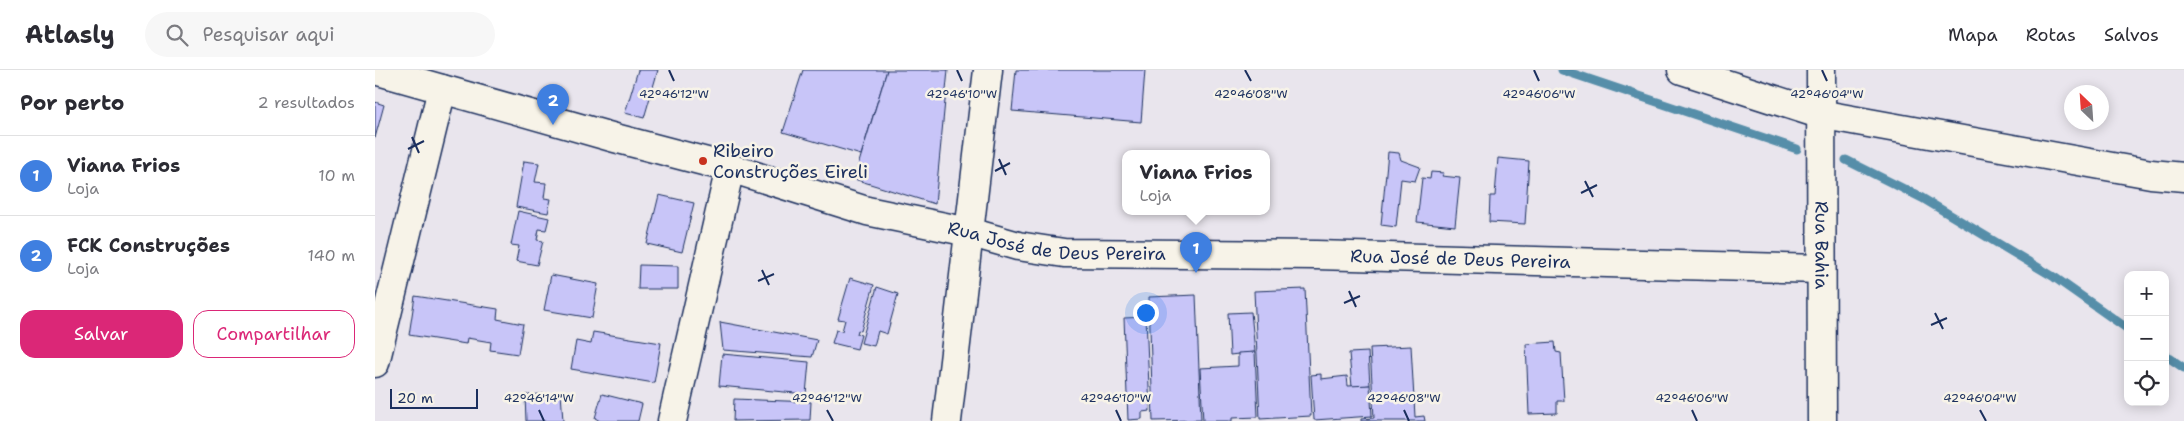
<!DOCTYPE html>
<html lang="pt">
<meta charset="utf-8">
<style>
:root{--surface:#fff;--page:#f7f7f7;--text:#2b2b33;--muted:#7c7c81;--line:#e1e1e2;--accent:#db2777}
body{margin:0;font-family:"Shantell Sans",sans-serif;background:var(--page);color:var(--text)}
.controls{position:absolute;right:15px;bottom:15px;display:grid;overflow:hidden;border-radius:10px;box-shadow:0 2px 12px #0003}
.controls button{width:45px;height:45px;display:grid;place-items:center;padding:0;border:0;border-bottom:1px solid var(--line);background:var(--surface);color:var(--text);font:25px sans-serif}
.compass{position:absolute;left:1689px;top:15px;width:45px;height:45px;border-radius:50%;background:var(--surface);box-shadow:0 2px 12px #0003;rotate:335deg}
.scale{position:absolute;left:15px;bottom:12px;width:88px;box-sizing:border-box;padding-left:5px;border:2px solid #1b2f5e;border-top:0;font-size:14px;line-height:18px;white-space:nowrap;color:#1b2f5e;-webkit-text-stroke:4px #f7f3e8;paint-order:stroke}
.you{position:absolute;left:770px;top:242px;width:18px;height:18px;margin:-12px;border:4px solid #fff;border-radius:50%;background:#1a73e8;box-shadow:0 0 0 8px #1a73e833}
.badge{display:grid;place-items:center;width:32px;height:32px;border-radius:50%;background:var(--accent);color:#fff;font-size:16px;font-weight:700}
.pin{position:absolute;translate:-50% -41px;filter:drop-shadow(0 1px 2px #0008)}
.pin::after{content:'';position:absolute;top:26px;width:18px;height:15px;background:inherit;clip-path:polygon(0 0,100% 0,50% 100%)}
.popup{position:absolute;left:747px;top:80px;width:148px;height:65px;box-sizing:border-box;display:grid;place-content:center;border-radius:10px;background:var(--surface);filter:drop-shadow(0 1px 4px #0005);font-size:16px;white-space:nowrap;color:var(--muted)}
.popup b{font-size:19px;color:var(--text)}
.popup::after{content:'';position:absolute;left:50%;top:100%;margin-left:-10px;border:10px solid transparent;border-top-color:var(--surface)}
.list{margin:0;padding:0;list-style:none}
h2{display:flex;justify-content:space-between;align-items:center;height:65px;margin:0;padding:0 20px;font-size:21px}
h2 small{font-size:16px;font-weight:400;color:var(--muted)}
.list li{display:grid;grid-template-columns:32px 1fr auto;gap:15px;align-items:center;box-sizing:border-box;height:80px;padding:0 20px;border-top:1px solid var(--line)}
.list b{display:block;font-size:19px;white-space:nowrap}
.list p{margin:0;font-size:16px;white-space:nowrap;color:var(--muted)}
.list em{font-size:16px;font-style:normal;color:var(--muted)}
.actions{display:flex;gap:10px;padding:15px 20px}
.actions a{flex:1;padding:11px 0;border:1px solid var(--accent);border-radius:15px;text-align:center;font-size:18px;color:var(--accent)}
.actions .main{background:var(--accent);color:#fff}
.icon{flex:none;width:28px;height:28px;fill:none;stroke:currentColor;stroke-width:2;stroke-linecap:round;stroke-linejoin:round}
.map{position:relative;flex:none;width:1809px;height:351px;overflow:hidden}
header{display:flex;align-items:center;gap:30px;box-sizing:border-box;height:70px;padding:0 25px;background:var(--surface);border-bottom:1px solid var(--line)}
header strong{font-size:24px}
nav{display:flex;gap:28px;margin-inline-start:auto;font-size:18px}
.search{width:350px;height:45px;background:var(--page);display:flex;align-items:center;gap:12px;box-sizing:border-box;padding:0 18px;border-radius:28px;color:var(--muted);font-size:19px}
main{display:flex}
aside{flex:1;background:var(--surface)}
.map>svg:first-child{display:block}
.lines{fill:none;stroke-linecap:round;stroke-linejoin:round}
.stream{stroke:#578ea9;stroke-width:9}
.building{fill:#c8c5f8;stroke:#1b2f5e}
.minor-casing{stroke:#1b2f5e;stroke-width:31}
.minor{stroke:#f7f3e8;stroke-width:28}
.ticks{fill:none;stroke:#1b2f5e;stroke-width:2}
.poi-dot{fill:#c8321e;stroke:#f7f3e8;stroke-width:2}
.labels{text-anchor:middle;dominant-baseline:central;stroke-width:5;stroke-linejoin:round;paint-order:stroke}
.poi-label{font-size:18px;fill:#1b2f5e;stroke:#f7f3e8;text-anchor:start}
.street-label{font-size:18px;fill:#1b2f5e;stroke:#f7f3e8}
.ticks-label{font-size:12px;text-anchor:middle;fill:#1b2f5e;stroke:#f7f3e8;stroke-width:5;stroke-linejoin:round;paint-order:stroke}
</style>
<header>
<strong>Atlasly</strong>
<div class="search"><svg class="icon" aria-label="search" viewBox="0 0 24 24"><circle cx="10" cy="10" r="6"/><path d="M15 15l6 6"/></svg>Pesquisar aqui</div>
<nav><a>Mapa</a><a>Rotas</a><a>Salvos</a></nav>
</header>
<main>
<aside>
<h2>Por perto<small>2 resultados</small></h2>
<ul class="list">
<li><span class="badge" style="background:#3f7fe0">1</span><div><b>Viana Frios</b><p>Loja</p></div><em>10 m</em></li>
<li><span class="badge" style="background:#3f7fe0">2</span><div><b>FCK Construções</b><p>Loja</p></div><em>140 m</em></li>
</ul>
<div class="actions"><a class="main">Salvar</a><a>Compartilhar</a></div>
</aside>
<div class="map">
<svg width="1809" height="351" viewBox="0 0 1809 351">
<rect width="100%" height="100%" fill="#e9e5ed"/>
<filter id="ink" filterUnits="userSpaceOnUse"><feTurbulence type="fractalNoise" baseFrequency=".02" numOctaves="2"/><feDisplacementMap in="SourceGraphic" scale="10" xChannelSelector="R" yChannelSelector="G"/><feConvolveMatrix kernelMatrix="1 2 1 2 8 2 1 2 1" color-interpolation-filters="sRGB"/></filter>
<g filter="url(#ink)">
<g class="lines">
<g class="stream">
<polyline points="1187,0 1422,79"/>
<polyline points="1471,90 1547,128 1679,207 1753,259"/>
<polyline points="1790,285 1809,298"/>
</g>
</g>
<g class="building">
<polygon points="263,0 283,0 269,48 250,43"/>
<polygon points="428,0 512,0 486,85 408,62"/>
<polygon points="512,0 573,0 560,134 479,109"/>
<polygon points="641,0 770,0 766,52 637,41"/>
<polygon points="0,32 9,35 0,68"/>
<polygon points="1013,82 1024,83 1026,90 1045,97 1040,111 1026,109 1021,157 1006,155"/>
<polygon points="1123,88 1154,91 1150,154 1114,152 1115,126 1120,126"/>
<polygon points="149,91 164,93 160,112 171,113 169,128 176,129 173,143 141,137"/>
<polygon points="1056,102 1069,103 1067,106 1085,108 1080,156 1042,152 1047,108 1055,109"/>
<polygon points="284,125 319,133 307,182 272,174"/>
<polygon points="143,141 174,148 171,160 164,159 162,170 168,171 162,195 141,191 144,176 136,175"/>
<polygon points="264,195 303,196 303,219 263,219"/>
<polygon points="176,205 223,214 217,248 169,240"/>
<polygon points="475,208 499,215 486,261 483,260 482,264 486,265 482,279 457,273 461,260 467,261 470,250 463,249"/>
<polygon points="502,217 523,224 512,264 503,261 499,276 486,273"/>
<polygon points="930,219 936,346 885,349 879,221"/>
<polygon points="821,225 826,350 778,351 774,227"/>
<polygon points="40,226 123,239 122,249 148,254 143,284 115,280 116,272 92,268 91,274 34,265"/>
<polygon points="876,242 880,282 855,285 853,243"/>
<polygon points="771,247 775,341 767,342 767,349 753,350 749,248"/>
<polygon points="345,252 442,270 437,287 348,280"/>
<polygon points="218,262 286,273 279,313 196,299 201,271 216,274"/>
<polygon points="1180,272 1181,282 1186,283 1189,331 1182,331 1182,343 1154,344 1151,274"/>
<polygon points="1036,276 1040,347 1049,346 1050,351 986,351 986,349 999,348 995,278"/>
<polygon points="880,282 883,347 857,348 857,351 828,351 825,298 863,296 863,283"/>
<polygon points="993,282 995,315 977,317 974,283"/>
<polygon points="347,284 434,292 431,324 344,316"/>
<polygon points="946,304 946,309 972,306 973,316 995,315 997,346 939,350 936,305"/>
<polygon points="186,323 188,351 151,351 150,325"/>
<polygon points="227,324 267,334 263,351 225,351 220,348"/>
<polygon points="359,329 436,332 435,350 358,351"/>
</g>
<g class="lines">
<defs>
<g id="minor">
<path id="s1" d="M 0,0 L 240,68 L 355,98 L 492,141 L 594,162 L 643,176 L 689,183 L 941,185 L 1446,199"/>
<polyline points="1307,0 1444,44 1776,104 1809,107"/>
<path id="s2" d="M 1446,0 L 1447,351"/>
<polyline points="0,293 67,19"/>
<polyline points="297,351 355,98"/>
<polyline points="572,351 613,0"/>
</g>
</defs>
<use href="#minor" class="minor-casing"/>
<use href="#minor" class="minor"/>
</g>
</g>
<path class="ticks" d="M 294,0 L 299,11M 582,0 L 587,11M 870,0 L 876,11M 1159,0 L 1164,11M 1447,0 L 1452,11M 37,67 L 44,83M 33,79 L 49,71M 624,89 L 631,105M 620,101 L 635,93M 1210,111 L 1218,127M 1206,123 L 1222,115M 387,200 L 394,215M 383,211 L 399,204M 974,221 L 981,237M 969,233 L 985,226M 1560,243 L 1568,259M 1556,255 L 1572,248M 164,340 L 169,351M 452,340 L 458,351M 741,340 L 746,351M 1029,340 L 1034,351M 1317,340 L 1322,351M 1605,340 L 1611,351"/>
<circle class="poi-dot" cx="328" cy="91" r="5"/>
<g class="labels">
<g class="poi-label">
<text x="338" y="81">Ribeiro<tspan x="338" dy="21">Construções Eireli</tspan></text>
</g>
<g class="street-label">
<text stroke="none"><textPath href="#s1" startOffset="705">Rua José de Deus Pereira</textPath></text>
<text stroke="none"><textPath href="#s2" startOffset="175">Rua Bahia</textPath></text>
<text stroke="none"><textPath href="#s1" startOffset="1110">Rua José de Deus Pereira</textPath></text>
</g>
</g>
<g class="ticks-label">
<text x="587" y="28">42°46'10"W</text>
<text x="876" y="28">42°46'08"W</text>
<text x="299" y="28">42°46'12"W</text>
<text x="1164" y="28">42°46'06"W</text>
<text x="1452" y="28">42°46'04"W</text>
<text x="164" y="332">42°46'14"W</text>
<text x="452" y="332">42°46'12"W</text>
<text x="741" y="332">42°46'10"W</text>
<text x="1029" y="332">42°46'08"W</text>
<text x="1317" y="332">42°46'06"W</text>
<text x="1605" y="332">42°46'04"W</text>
</g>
</svg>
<div class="controls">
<button>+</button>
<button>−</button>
<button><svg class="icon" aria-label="locate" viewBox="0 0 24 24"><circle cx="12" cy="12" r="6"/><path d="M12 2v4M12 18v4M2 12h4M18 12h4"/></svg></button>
</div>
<svg class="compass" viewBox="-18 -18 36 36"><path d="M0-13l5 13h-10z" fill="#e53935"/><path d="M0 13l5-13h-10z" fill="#7c7c81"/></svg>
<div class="scale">20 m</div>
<div class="you"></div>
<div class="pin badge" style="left:821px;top:203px;background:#3f7fe0">1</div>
<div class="popup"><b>Viana Frios</b>Loja</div>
<div class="pin badge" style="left:178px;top:55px;background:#3f7fe0">2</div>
</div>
</main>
